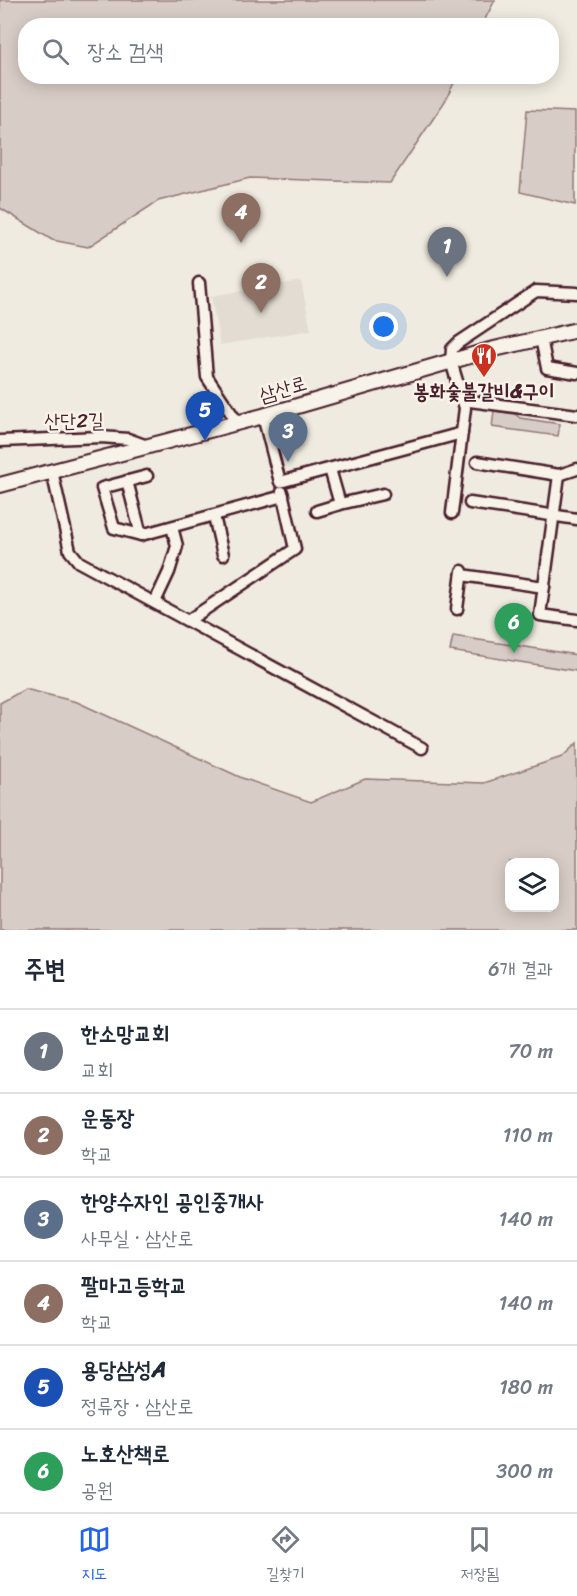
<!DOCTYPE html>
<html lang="ko">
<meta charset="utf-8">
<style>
:root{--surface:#fff;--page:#f6f6f7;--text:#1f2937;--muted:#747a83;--line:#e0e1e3;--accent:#2563eb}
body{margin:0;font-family:Sriracha,"Poor Story",sans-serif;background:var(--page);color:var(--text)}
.controls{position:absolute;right:18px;bottom:18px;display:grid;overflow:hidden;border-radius:12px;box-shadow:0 3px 15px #0003}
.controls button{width:54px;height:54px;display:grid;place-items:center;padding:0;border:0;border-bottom:2px solid var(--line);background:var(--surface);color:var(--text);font:30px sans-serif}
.you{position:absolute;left:384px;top:327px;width:21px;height:21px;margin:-15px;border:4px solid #fff;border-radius:50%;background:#1a73e8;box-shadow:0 0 0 9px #1a73e833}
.badge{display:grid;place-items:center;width:39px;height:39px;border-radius:50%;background:var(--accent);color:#fff;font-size:20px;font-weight:700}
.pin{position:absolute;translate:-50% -50px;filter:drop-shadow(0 2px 3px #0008)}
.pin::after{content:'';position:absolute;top:32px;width:21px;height:18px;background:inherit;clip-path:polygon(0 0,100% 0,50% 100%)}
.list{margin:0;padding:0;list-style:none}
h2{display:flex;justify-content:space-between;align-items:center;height:78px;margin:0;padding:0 24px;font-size:26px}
h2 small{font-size:20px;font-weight:400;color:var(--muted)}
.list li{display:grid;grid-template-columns:39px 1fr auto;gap:18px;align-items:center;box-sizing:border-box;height:84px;padding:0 24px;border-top:2px solid var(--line)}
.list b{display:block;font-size:22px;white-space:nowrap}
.list p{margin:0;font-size:20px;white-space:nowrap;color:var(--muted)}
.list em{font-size:20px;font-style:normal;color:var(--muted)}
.icon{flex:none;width:33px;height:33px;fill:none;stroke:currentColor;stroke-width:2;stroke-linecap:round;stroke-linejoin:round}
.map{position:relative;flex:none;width:577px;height:930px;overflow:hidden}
.search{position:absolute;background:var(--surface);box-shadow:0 3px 15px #0003;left:18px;right:18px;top:18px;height:66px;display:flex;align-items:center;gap:15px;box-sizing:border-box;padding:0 21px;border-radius:24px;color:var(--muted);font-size:22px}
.sheet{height:582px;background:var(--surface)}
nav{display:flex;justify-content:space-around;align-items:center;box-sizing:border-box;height:84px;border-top:2px solid var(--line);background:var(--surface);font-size:16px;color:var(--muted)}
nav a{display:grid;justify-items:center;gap:3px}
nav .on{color:var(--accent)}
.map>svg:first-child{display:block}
.built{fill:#e3dcd2}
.green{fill:#d8cdc6;stroke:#917678;stroke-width:1.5;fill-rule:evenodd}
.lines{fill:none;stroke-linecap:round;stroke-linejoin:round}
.minor-casing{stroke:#4a1f2b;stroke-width:15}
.major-casing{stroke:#4a1f2b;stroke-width:18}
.minor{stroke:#f7f3e8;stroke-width:10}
.major{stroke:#f7f3e8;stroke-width:14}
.labels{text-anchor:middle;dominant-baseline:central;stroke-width:5;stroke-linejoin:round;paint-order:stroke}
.street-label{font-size:20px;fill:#4a1f2b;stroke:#f7f3e8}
.poi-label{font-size:20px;font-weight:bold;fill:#4a1f2b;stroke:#f7f3e8}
</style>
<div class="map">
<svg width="577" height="930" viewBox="0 0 577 930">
<rect width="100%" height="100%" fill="#f0ebe0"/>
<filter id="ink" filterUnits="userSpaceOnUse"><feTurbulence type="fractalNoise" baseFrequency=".0167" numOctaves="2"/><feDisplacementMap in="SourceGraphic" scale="12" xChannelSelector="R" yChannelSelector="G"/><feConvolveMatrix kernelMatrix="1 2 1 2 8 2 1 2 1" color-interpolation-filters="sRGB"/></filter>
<g filter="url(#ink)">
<polygon class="built" points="301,281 311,330 220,345 211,296"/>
<g class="green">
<polygon points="0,0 495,0 482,25 26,26 26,76 457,77 445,101 390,183 250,178 158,201 88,247 52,240 0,208"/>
<polygon points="527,110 575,112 575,205 520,192"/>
<polygon points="494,411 515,414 520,418 560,424 558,436 492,427"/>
<polygon points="453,636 577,655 577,671 450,651"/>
<path d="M 25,689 L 77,702 L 242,778 L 311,802 L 365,779 L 484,783 L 562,757 L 577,743 L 577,930 L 0,930 L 0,703 ZM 510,862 L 554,862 L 554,908 L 510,908 Z"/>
</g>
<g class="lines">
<defs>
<g id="minor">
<polyline points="199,283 207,377 237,422"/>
<polyline points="541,338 547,368 577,373"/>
<polyline points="462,400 577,415"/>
<polyline points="263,416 280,482 462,433"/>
<polyline points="0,441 101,437 128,439 147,446"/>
<polyline points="477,462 559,475 577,469"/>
<polyline points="330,469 340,504 383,494"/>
<polyline points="52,471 70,551 79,562 422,748"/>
<polyline points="559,475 540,615 577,620"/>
<polyline points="147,476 102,488 114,528 141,535 283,496"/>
<polyline points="127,481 141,535"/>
<polyline points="470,503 577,519"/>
<polyline points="317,511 340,504"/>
<polyline points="452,513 465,408 451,361 452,349 458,343 536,291 577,293"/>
<polyline points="214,516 223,555"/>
<polyline points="462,575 544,587"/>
<polyline points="155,602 169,572 177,546 172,527"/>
<polyline points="457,609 462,571"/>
<polyline points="189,620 295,549 282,492"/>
</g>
<polyline id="major" points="0,485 263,416 490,350 577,330"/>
</defs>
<use href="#minor" class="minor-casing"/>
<use href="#major" class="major-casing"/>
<use href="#minor" class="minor"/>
<use href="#major" class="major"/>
</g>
</g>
<defs>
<symbol id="restaurant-pin" viewBox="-11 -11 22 30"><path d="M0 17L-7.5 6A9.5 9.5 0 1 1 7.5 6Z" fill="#c8321e" stroke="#f7f3e8"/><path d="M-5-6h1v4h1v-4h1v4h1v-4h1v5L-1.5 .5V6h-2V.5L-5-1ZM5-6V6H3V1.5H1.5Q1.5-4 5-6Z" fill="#fff"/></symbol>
</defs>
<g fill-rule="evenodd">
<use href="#restaurant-pin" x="469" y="341" width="30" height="40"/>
</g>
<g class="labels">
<g class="street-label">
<text transform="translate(283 389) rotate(-16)">삼산로</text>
<text transform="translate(74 421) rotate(-1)">산단2길</text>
</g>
<g class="poi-label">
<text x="484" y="391">봉화숯불갈비&amp;구이</text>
</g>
</g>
</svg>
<div class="controls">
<button><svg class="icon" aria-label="layers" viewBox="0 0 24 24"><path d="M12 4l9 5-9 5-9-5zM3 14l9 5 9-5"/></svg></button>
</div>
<div class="you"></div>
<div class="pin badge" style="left:447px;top:277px;background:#6b7280">1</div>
<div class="pin badge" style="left:261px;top:313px;background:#8d6e63">2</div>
<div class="pin badge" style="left:288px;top:462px;background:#5c6f8a">3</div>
<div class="pin badge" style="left:241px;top:243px;background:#8d6e63">4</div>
<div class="pin badge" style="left:205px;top:441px;background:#1a4fb4">5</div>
<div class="pin badge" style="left:514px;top:653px;background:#2e9e5b">6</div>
<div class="search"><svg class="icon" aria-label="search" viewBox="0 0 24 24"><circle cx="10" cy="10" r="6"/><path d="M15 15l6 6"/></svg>장소 검색</div>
</div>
<section class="sheet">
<h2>주변<small>6개 결과</small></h2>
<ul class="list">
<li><span class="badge" style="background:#6b7280">1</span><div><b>한소망교회</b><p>교회</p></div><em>70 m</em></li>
<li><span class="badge" style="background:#8d6e63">2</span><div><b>운동장</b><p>학교</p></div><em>110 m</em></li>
<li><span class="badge" style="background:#5c6f8a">3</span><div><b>한양수자인 공인중개사</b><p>사무실 · 삼산로</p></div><em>140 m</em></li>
<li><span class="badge" style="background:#8d6e63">4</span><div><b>팔마고등학교</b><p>학교</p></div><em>140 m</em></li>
<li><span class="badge" style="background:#1a4fb4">5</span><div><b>용당삼성A</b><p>정류장 · 삼산로</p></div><em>180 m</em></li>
<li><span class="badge" style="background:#2e9e5b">6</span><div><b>노호산책로</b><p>공원</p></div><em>300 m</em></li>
</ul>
</section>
<nav>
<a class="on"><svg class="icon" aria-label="map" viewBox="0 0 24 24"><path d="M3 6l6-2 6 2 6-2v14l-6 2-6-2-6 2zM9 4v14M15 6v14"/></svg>지도</a>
<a><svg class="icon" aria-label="directions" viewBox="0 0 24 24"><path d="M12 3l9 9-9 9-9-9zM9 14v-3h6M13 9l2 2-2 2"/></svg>길찾기</a>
<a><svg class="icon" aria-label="saved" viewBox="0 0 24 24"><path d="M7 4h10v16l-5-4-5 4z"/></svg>저장됨</a>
</nav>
